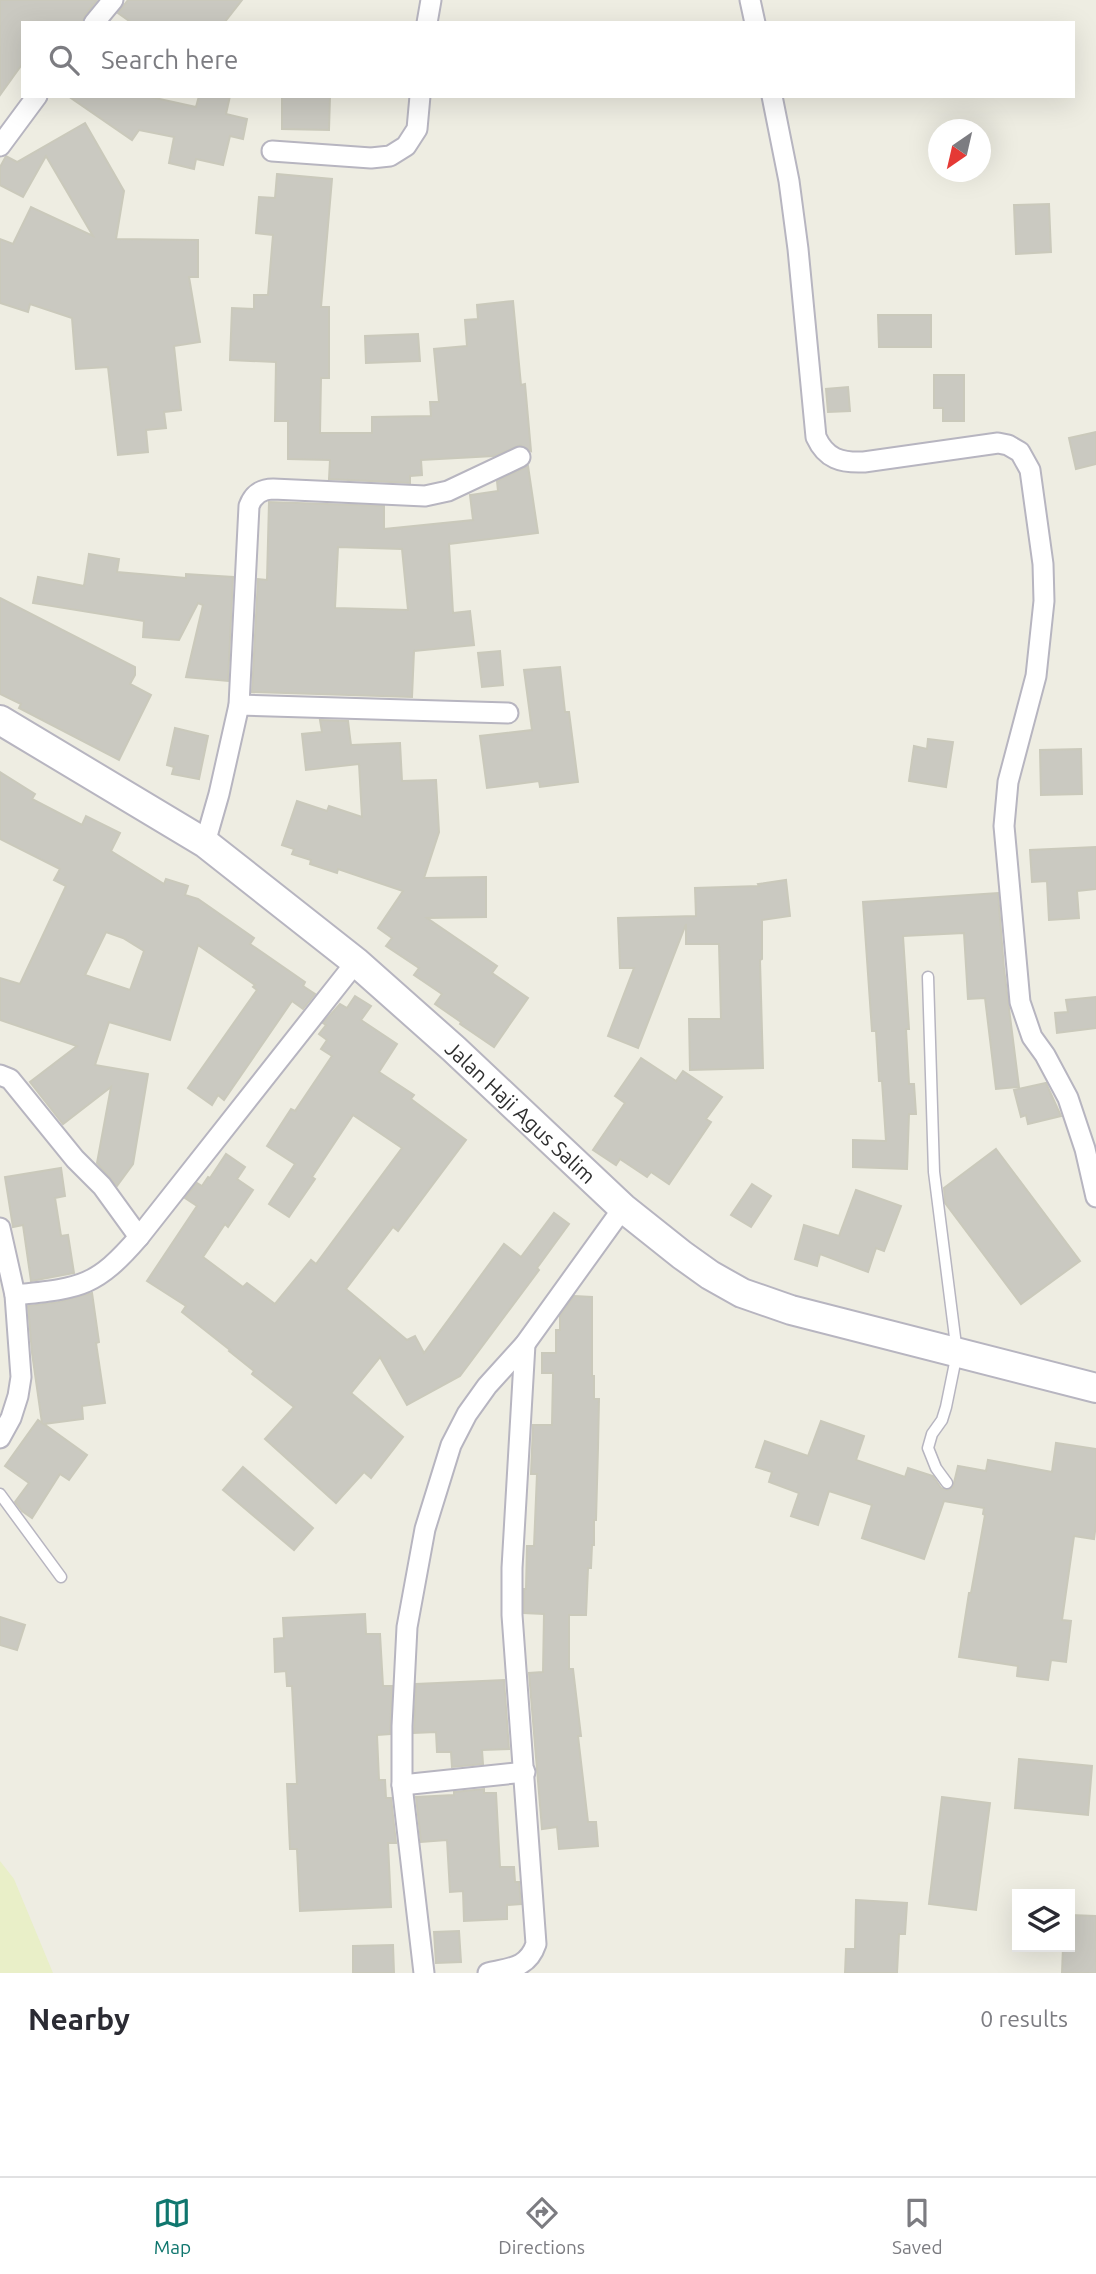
<!DOCTYPE html>
<style>
:root{--surface:#fff;--page:#f2f2f3;--text:#2b2b33;--muted:#7c7c81;--line:#e1e1e2;--accent:#0f766e}
body{margin:0;font-family:Ubuntu,sans-serif;background:var(--page);color:var(--text)}
.controls{position:absolute;right:21px;bottom:21px;display:grid;overflow:hidden;border-radius:0px;box-shadow:0 7px 28px #0002}
.controls button{width:63px;height:63px;display:grid;place-items:center;padding:0;border:0;border-bottom:2px solid var(--line);background:var(--surface);color:var(--text);font:35px sans-serif}
.compass{position:absolute;left:928px;top:119px;width:63px;height:63px;border-radius:50%;background:var(--surface);box-shadow:0 7px 28px #0002;rotate:214deg}
.list{margin:0;padding:0;list-style:none}
h2{display:flex;justify-content:space-between;align-items:center;height:91px;margin:0;padding:0 28px;font-size:30px}
h2 small{font-size:23px;font-weight:400;color:var(--muted)}
.icon{flex:none;width:38px;height:38px;fill:none;stroke:currentColor;stroke-width:2;stroke-linecap:round;stroke-linejoin:round}
.map{position:relative;flex:none;width:1096px;height:1973px;overflow:hidden}
.search{position:absolute;background:var(--surface);box-shadow:0 7px 28px #0002;left:21px;right:21px;top:21px;height:77px;display:flex;align-items:center;gap:18px;box-sizing:border-box;padding:0 24px;border-radius:0px;color:var(--muted);font-size:26px}
.sheet{height:203px;background:var(--surface)}
nav{display:flex;justify-content:space-around;align-items:center;box-sizing:border-box;height:98px;border-top:2px solid var(--line);background:var(--surface);font-size:19px;color:var(--muted)}
nav a{display:grid;justify-items:center;gap:4px}
nav .on{color:var(--accent)}
.map>svg:first-child{display:block}
.sand{fill:#e9efc8}
.building{fill:#cac9c1;stroke:#cac9bb;stroke-width:2;fill-rule:evenodd}
.lines{fill:none;stroke-linecap:round;stroke-linejoin:round}
.lane-casing{stroke:#b7b5c0;stroke-width:13}
.street-casing{stroke:#b7b5c0;stroke-width:23}
.secondary-casing{stroke:#b7b5c0;stroke-width:32}
.lane{stroke:#fff;stroke-width:10}
.street{stroke:#fff;stroke-width:19}
.secondary{stroke:#fff;stroke-width:28}
.labels{text-anchor:middle;dominant-baseline:central;stroke-width:5;stroke-linejoin:round;paint-order:stroke}
.street-label{font-size:21px;fill:#2e2e2e;stroke:#fff}
</style>
<div class="map">
<svg width="1096" height="1973" viewBox="0 0 1096 1973">
<rect width="100%" height="100%" fill="#eeede2"/>
<polygon class="sand" points="0,1861 14,1879 53,1973 0,1973"/>
<g class="building">
<polygon points="0,0 97,0 85,15 82,23 23,23 23,63 0,95"/>
<polygon points="128,0 242,0 224,23 132,23 118,13"/>
<polygon points="68,96 146,96 196,107 199,96 230,96 226,114 247,119 243,139 230,136 223,165 196,159 194,169 169,163 174,137 139,130 132,140"/>
<polygon points="282,96 330,96 329,130 282,129"/>
<polygon points="85,123 124,191 116,239 198,240 198,277 189,277 200,342 174,346 181,410 164,412 166,428 146,430 148,452 118,455 108,367 76,369 72,318 30,304 28,312 0,303 0,239 13,244 31,207 93,236 46,156 23,197 0,185 0,167 6,156 17,162"/>
<polygon points="277,174 332,179 321,307 329,307 329,378 321,378 320,433 372,433 372,417 431,416 430,402 439,402 434,349 467,346 465,320 478,319 477,305 513,301 521,385 525,384 531,451 520,445 494,456 421,460 422,475 410,476 410,483 329,479 330,460 288,459 288,421 275,421 276,362 230,360 232,308 254,309 254,295 268,295 273,235 256,233 259,197 275,198"/>
<polygon points="1049,204 1051,252 1016,254 1014,205"/>
<polygon points="878,315 931,315 931,347 879,347"/>
<polygon points="418,334 420,361 366,363 365,336"/>
<polygon points="934,375 964,375 964,421 943,421 943,408 934,408"/>
<polygon points="848,387 850,411 828,412 826,389"/>
<polygon points="1096,432 1096,464 1076,469 1069,438"/>
<path d="M 528,466 L 538,533 L 449,544 L 453,613 L 470,611 L 474,645 L 414,651 L 412,697 L 252,692 L 258,579 L 267,580 L 269,502 L 384,506 L 384,529 L 473,520 L 470,495 L 498,491 L 497,481 ZM 338,547 L 402,549 L 408,610 L 335,608 Z"/>
<polygon points="89,554 119,559 117,572 186,578 186,574 233,577 228,681 186,677 203,605 198,603 179,640 143,637 144,621 33,603 38,577 84,586"/>
<polygon points="0,598 135,667 135,675 130,684 151,695 119,760 19,708 21,704 0,694"/>
<polygon points="500,651 503,685 482,687 478,653"/>
<polygon points="560,667 565,712 569,712 578,782 540,787 539,781 487,788 480,736 532,730 524,670"/>
<polygon points="320,720 348,721 351,745 400,743 402,781 436,780 439,832 424,878 486,877 486,917 427,918 497,966 492,973 528,998 494,1047 460,1024 461,1022 435,1004 442,994 414,975 419,968 386,946 392,938 378,928 403,891 338,869 337,873 310,864 311,860 292,854 294,849 282,845 297,801 327,811 329,806 362,817 359,764 306,770 302,734 322,732"/>
<polygon points="175,728 208,736 199,779 172,774 174,767 167,765"/>
<polygon points="928,739 953,742 946,787 909,781 914,746 927,749"/>
<polygon points="1081,749 1082,794 1041,795 1040,750"/>
<path d="M 0,772 L 35,794 L 32,799 L 82,825 L 86,816 L 120,833 L 111,851 L 164,884 L 166,879 L 188,886 L 185,895 L 198,899 L 254,938 L 250,944 L 305,982 L 303,986 L 315,994 L 303,1009 L 292,1001 L 224,1100 L 218,1095 L 212,1105 L 188,1088 L 257,990 L 253,987 L 255,985 L 198,945 L 170,1040 L 109,1022 L 95,1065 L 148,1074 L 133,1164 L 117,1186 L 97,1163 L 111,1087 L 63,1124 L 30,1082 L 77,1046 L 0,1020 L 0,978 L 20,984 L 66,886 L 54,880 L 60,869 L 0,839 ZM 106,932 L 123,938 L 144,951 L 130,990 L 85,975 Z"/>
<polygon points="1096,847 1096,889 1077,891 1079,918 1049,920 1047,881 1032,882 1030,850"/>
<polygon points="786,880 790,916 762,920 762,959 760,960 763,1068 690,1070 689,1019 721,1019 719,944 686,944 686,924 638,1048 608,1036 634,968 620,968 618,918 696,916 695,888 759,886 758,884"/>
<polygon points="998,893 1004,969 1019,1087 996,1089 985,998 968,999 964,933 903,936 909,1029 906,1029 909,1084 914,1084 916,1114 909,1114 907,1169 853,1167 853,1140 886,1141 882,1081 879,1081 876,1031 872,1031 863,902"/>
<polygon points="355,996 371,1006 361,1020 397,1044 379,1072 414,1095 411,1099 466,1140 398,1231 393,1227 346,1289 407,1340 415,1336 424,1353 504,1244 521,1257 554,1213 569,1224 537,1268 539,1270 460,1376 407,1405 380,1357 351,1393 403,1437 371,1478 364,1472 336,1503 265,1439 294,1407 252,1374 254,1371 229,1351 230,1350 182,1312 186,1306 147,1281 197,1206 185,1198 197,1183 202,1186 208,1177 210,1178 226,1154 245,1167 237,1179 253,1190 228,1227 225,1224 203,1257 243,1287 247,1283 275,1304 311,1260 316,1264 402,1148 353,1115 312,1177 315,1179 289,1217 269,1204 295,1164 267,1146 291,1109 295,1111 332,1056 321,1049 327,1040 319,1034 326,1025 323,1023 340,1004 347,1008"/>
<polygon points="1096,997 1096,1028 1057,1033 1055,1013 1068,1012 1066,1000"/>
<polygon points="641,1058 676,1081 683,1071 722,1097 706,1119 711,1122 669,1184 651,1172 647,1177 620,1159 616,1165 593,1150 625,1103 615,1096"/>
<polygon points="1046,1083 1061,1116 1028,1124 1026,1115 1021,1117 1014,1090"/>
<polygon points="996,1149 1080,1261 1021,1304 945,1203 944,1188"/>
<polygon points="61,1168 65,1196 55,1198 61,1236 68,1235 74,1273 31,1281 23,1225 13,1227 5,1177"/>
<polygon points="752,1184 771,1196 751,1227 731,1215"/>
<polygon points="856,1190 901,1206 884,1251 876,1248 868,1272 820,1254 817,1266 795,1259 804,1225 839,1236"/>
<polygon points="92,1293 99,1342 96,1343 105,1403 82,1406 83,1419 44,1424 87,1455 69,1480 60,1474 32,1518 22,1511 15,1502 29,1483 5,1466 38,1420 42,1423 32,1353 28,1306 58,1302"/>
<polygon points="574,1296 592,1297 592,1376 594,1376 594,1399 599,1399 598,1448 596,1520 594,1520 594,1545 592,1545 591,1568 588,1568 586,1615 569,1615 569,1669 573,1669 581,1736 578,1736 588,1822 596,1822 598,1846 559,1849 557,1827 542,1829 529,1673 543,1672 544,1614 524,1613 524,1589 526,1589 527,1546 534,1546 537,1474 531,1474 533,1425 552,1425 553,1373 542,1373 542,1353 556,1353 556,1330 560,1330 560,1316"/>
<polygon points="821,1421 864,1436 856,1460 905,1477 908,1468 933,1476 941,1488 947,1490 953,1487 958,1466 986,1471 988,1460 1052,1472 1056,1443 1096,1449 1096,1524 1094,1539 1074,1536 1062,1620 1071,1621 1066,1662 1051,1660 1048,1680 1017,1676 1018,1666 959,1657 969,1593 971,1593 985,1515 983,1514 984,1508 944,1501 924,1559 862,1538 872,1505 829,1491 818,1525 791,1516 799,1493 769,1482 772,1472 756,1467 765,1441 808,1456"/>
<polygon points="243,1467 313,1528 294,1550 223,1490"/>
<polygon points="365,1614 366,1634 380,1634 383,1686 392,1686 390,1734 377,1735 379,1780 385,1780 386,1798 391,1798 396,1843 388,1843 391,1907 300,1911 297,1849 290,1849 287,1784 297,1784 292,1686 287,1686 286,1671 275,1672 274,1639 284,1638 283,1618"/>
<polygon points="0,1617 25,1625 17,1650 0,1645"/>
<polygon points="504,1680 509,1749 482,1750 483,1764 452,1767 451,1752 437,1752 436,1732 414,1733 416,1684"/>
<polygon points="1019,1759 1092,1766 1088,1815 1015,1808"/>
<polygon points="484,1789 484,1793 496,1793 500,1867 514,1867 515,1882 519,1882 521,1904 507,1905 507,1919 464,1921 463,1891 450,1892 447,1840 421,1842 416,1797 454,1795 454,1792"/>
<polygon points="942,1797 990,1803 976,1910 929,1904"/>
<polygon points="856,1900 907,1903 905,1934 899,1934 897,1973 845,1973 846,1949 855,1949"/>
<polygon points="1070,1915 1096,1916 1096,1973 1062,1973 1063,1947 1070,1947"/>
<polygon points="459,1931 461,1962 436,1963 434,1932"/>
<polygon points="393,1945 394,1973 353,1973 353,1946"/>
</g>
<g class="lines">
<defs>
<g id="lane">
<polyline points="928,977 934,1172 957,1353 946,1407 942,1420 932,1434 928,1448 936,1468 947,1483"/>
<polyline points="0,1494 61,1577"/>
</g>
<g id="street">
<polyline points="750,0 755,23"/>
<polyline points="94,23 113,0"/>
<polyline points="427,23 431,0"/>
<path d="M 772,96 L 789,181 L 798,249 L 816,437 C 826,459 841,463 864,462 L 998,443 L 1008,445 L 1020,452 L 1030,470 L 1043,564 L 1044,601 L 1036,676 L 1008,782 L 1004,826 L 1020,1002 L 1032,1037 L 1045,1055 L 1068,1098 L 1085,1149 L 1096,1197"/>
<polyline points="0,146 37,96"/>
<polyline points="272,151 371,158 390,156 406,146 417,129 420,96"/>
<polyline points="239,705 508,713"/>
<path d="M 205,843 L 219,794 L 239,705 L 249,506 C 253,495 261,489 273,489 L 425,496 L 448,491 L 520,457"/>
<polyline points="0,1075 10,1079 75,1159 102,1186 139,1237"/>
<polyline points="0,1228 15,1295 21,1377 18,1396 11,1418 0,1438"/>
<path d="M 15,1295 C 80,1288 95,1288 139,1237 L 356,962"/>
<polyline points="402,1785 525,1772"/>
<polyline points="424,1973 402,1785 402,1726 407,1627 425,1529 451,1445 467,1414 487,1386 525,1344 623,1208"/>
<path d="M 488,1973 C 510,1968 528,1968 536,1944 L 512,1615 L 512,1568 L 525,1344"/>
</g>
<g id="secondary">
<path id="s1" d="M 0,720 L 205,843 L 356,962 L 454,1049 L 623,1208 L 682,1255 L 710,1275 L 742,1293 L 791,1310 L 1096,1388"/>
</g>
</defs>
<use href="#lane" class="lane-casing"/>
<use href="#street" class="street-casing"/>
<use href="#secondary" class="secondary-casing"/>
<use href="#lane" class="lane"/>
<use href="#street" class="street"/>
<use href="#secondary" class="secondary"/>
</g>
<g class="labels">
<g class="street-label">
<text stroke="none"><textPath href="#s1" startOffset="654">Jalan Haji Agus Salim</textPath></text>
</g>
</g>
</svg>
<div class="controls">
<button><svg class="icon" aria-label="layers" viewBox="0 0 24 24"><path d="M12 4l9 5-9 5-9-5zM3 14l9 5 9-5"/></svg></button>
</div>
<svg class="compass" viewBox="-18 -18 36 36"><path d="M0-13l5 13h-10z" fill="#e53935"/><path d="M0 13l5-13h-10z" fill="#7c7c81"/></svg>
<div class="search"><svg class="icon" aria-label="search" viewBox="0 0 24 24"><circle cx="10" cy="10" r="6"/><path d="M15 15l6 6"/></svg>Search here</div>
</div>
<section class="sheet">
<h2>Nearby<small>0 results</small></h2>
<ul class="list">
</ul>
</section>
<nav>
<a class="on"><svg class="icon" aria-label="map" viewBox="0 0 24 24"><path d="M3 6l6-2 6 2 6-2v14l-6 2-6-2-6 2zM9 4v14M15 6v14"/></svg>Map</a>
<a><svg class="icon" aria-label="directions" viewBox="0 0 24 24"><path d="M12 3l9 9-9 9-9-9zM9 14v-3h6M13 9l2 2-2 2"/></svg>Directions</a>
<a><svg class="icon" aria-label="saved" viewBox="0 0 24 24"><path d="M7 4h10v16l-5-4-5 4z"/></svg>Saved</a>
</nav>
